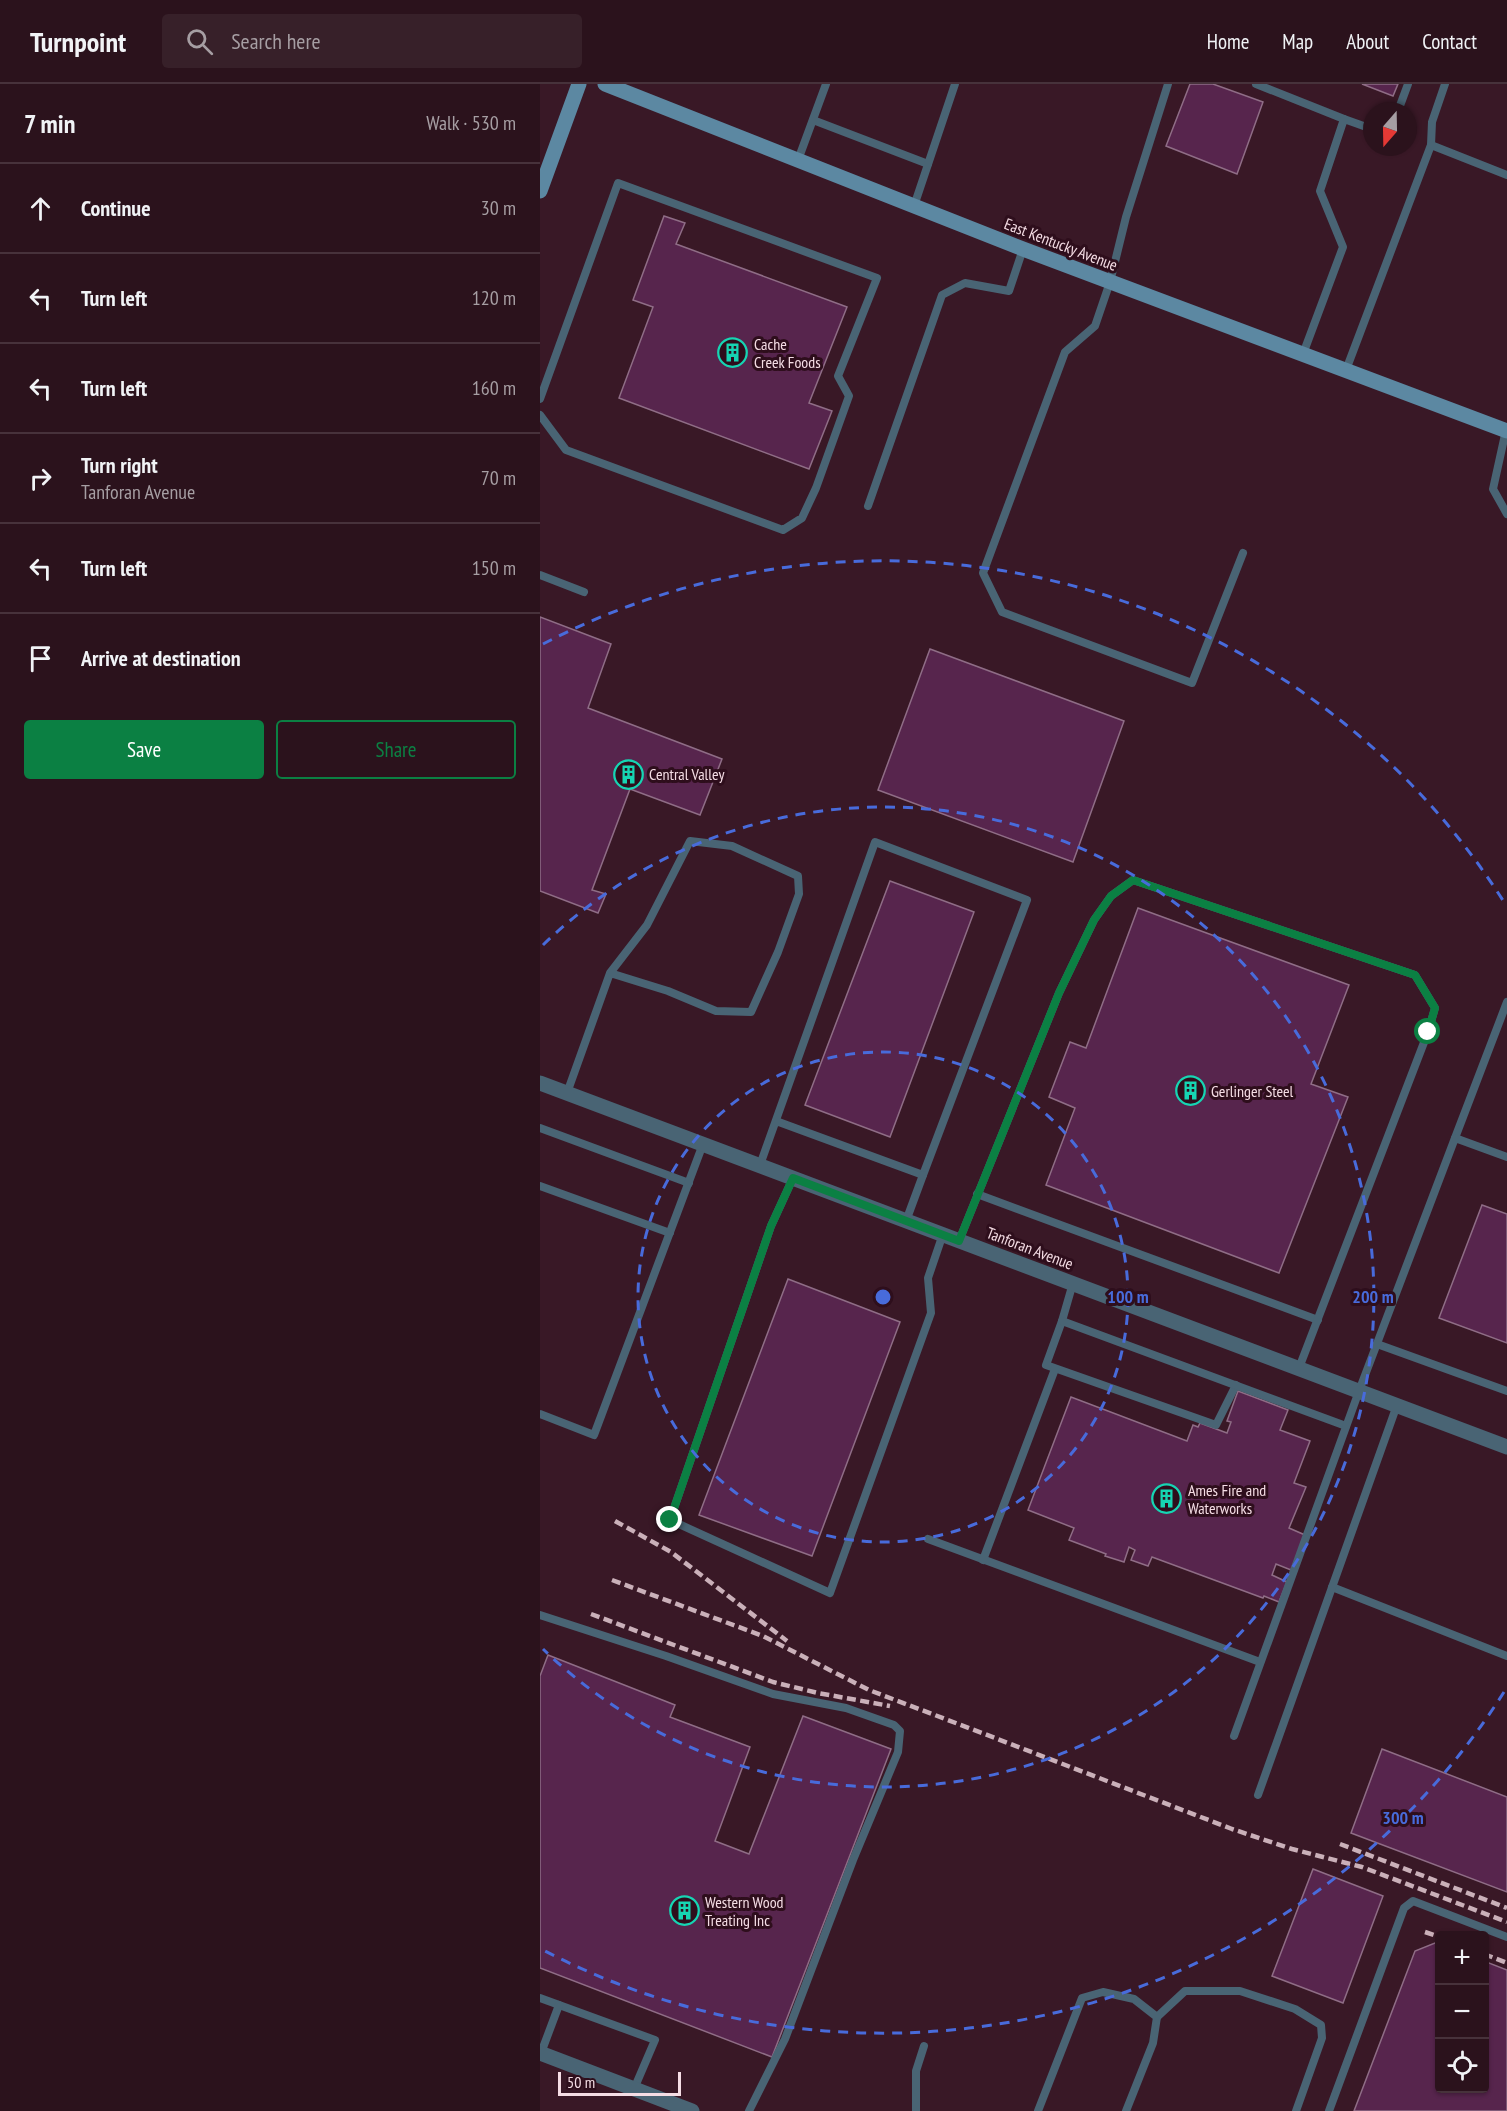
<!DOCTYPE html>
<meta charset="utf-8">
<style>
:root{--surface:#2b121c;--page:#372029;--text:#f1f3f6;--muted:#a69ea3;--line:#47323b;--accent:#0b8043}
body{margin:0;font-family:"PT Sans Narrow",sans-serif;background:var(--page);color:var(--text)}
.controls{position:absolute;right:18px;bottom:18px;display:grid;overflow:hidden;border-radius:6px;box-shadow:0 2px 4px #0004}
.controls button{width:54px;height:54px;display:grid;place-items:center;padding:0;border:0;border-bottom:2px solid var(--line);background:var(--surface);color:var(--text);font:30px sans-serif}
.compass{position:absolute;left:823px;top:18px;width:54px;height:54px;border-radius:50%;background:var(--surface);box-shadow:0 2px 4px #0004;rotate:200deg}
.scale{position:absolute;left:18px;bottom:15px;width:123px;box-sizing:border-box;padding-left:6px;border:3px solid #f5dde5;border-top:0;font-size:16px;line-height:21px;white-space:nowrap;color:#f5dde5;-webkit-text-stroke:4px #2e0e1c;paint-order:stroke}
.stop{position:absolute;width:18px;height:18px;margin:-14px;border:4px solid #0b8043;border-radius:50%;background:#fff}
.stop.end{background:#0b8043;border-color:#fff;box-shadow:0 2px 6px #0008}
.list{margin:0;padding:0;list-style:none}
h2{display:flex;justify-content:space-between;align-items:center;height:78px;margin:0;padding:0 24px;font-size:26px}
h2 small{font-size:20px;font-weight:400;color:var(--muted)}
.list li{display:grid;grid-template-columns:39px 1fr auto;gap:18px;align-items:center;box-sizing:border-box;height:90px;padding:0 24px;border-top:2px solid var(--line)}
.list b{display:block;font-size:22px;white-space:nowrap}
.list p{margin:0;font-size:20px;white-space:nowrap;color:var(--muted)}
.list em{font-size:20px;font-style:normal;color:var(--muted)}
.actions{display:flex;gap:12px;padding:18px 24px}
.actions a{flex:1;padding:14px 0;border:2px solid var(--accent);border-radius:6px;text-align:center;font-size:21px;color:var(--accent)}
.actions .main{background:var(--accent);color:#fff}
.icon{flex:none;width:33px;height:33px;fill:none;stroke:currentColor;stroke-width:2;stroke-linecap:round;stroke-linejoin:round}
.map{position:relative;flex:none;width:967px;height:2027px;overflow:hidden}
header{display:flex;align-items:center;gap:36px;box-sizing:border-box;height:84px;padding:0 30px;background:var(--surface);border-bottom:2px solid var(--line)}
header strong{font-size:28px}
nav{display:flex;gap:33px;margin-inline-start:auto;font-size:21px}
.search{width:420px;height:54px;background:var(--page);display:flex;align-items:center;gap:15px;box-sizing:border-box;padding:0 21px;border-radius:6px;color:var(--muted);font-size:22px}
main{display:flex}
aside{flex:1;background:var(--surface)}
.map>svg:first-child{display:block}
.building{fill:#57254d;stroke:#8f6d86;stroke-width:1.5}
.lines{fill:none;stroke-linecap:round;stroke-linejoin:round}
.lane{stroke:#496474;stroke-width:8}
.street{stroke:#496474;stroke-width:15}
.secondary{stroke:#5c88a2;stroke-width:15}
.rail{stroke:#cab0b9;stroke-width:4.5;stroke-dasharray:9 4.5;stroke-linecap:butt}
.route{stroke:#0b8043;stroke-width:8}
.ring{fill:none;stroke:#486bdb;stroke-width:3;stroke-dasharray:10 8}
.labels{text-anchor:middle;dominant-baseline:central;stroke-width:6;stroke-linejoin:round;paint-order:stroke}
.street-label{font-size:16px;fill:#f5dde5;stroke:#2e0e1c}
.poi-label{font-size:16px;fill:#f5dde5;stroke:#2e0e1c;text-anchor:start}
.centre{fill:#486bdb;stroke:#2e0e1c;stroke-width:3}
.ring-label{font-size:18px;text-anchor:middle;font-weight:bold;fill:#486bdb;stroke:#2e0e1c;stroke-width:6;stroke-linejoin:round;paint-order:stroke}
</style>
<header>
<strong>Turnpoint</strong>
<div class="search"><svg class="icon" aria-label="search" viewBox="0 0 24 24"><circle cx="10" cy="10" r="6"/><path d="M15 15l6 6"/></svg>Search here</div>
<nav><a>Home</a><a>Map</a><a>About</a><a>Contact</a></nav>
</header>
<main>
<aside>
<h2>7 min<small>Walk · 530 m</small></h2>
<ul class="list">
<li><svg class="icon" aria-label="ahead" viewBox="0 0 24 24"><path d="M12 20V5M6 11l6-6 6 6"/></svg><div><b>Continue</b></div><em>30 m</em></li>
<li><svg class="icon" aria-label="left" viewBox="0 0 24 24"><path d="M17 20v-9H6M10 6l-5 5 5 5"/></svg><div><b>Turn left</b></div><em>120 m</em></li>
<li><svg class="icon" aria-label="left" viewBox="0 0 24 24"><path d="M17 20v-9H6M10 6l-5 5 5 5"/></svg><div><b>Turn left</b></div><em>160 m</em></li>
<li><svg class="icon" aria-label="right" viewBox="0 0 24 24"><path d="M7 20v-9h11M14 6l5 5-5 5"/></svg><div><b>Turn right</b><p>Tanforan Avenue</p></div><em>70 m</em></li>
<li><svg class="icon" aria-label="left" viewBox="0 0 24 24"><path d="M17 20v-9H6M10 6l-5 5 5 5"/></svg><div><b>Turn left</b></div><em>150 m</em></li>
<li><svg class="icon" aria-label="arrive" viewBox="0 0 24 24"><path d="M6 21V4h12l-3 4 3 4H6"/></svg><div><b>Arrive at destination</b></div></li>
</ul>
<div class="actions"><a class="main">Save</a><a>Share</a></div>
</aside>
<div class="map">
<svg width="967" height="2027" viewBox="0 0 967 2027">
<rect width="100%" height="100%" fill="#391826"/>
<g class="building">
<polygon points="650,0 673,0 723,18 697,90 626,62"/>
<polygon points="822,0 858,0 853,12"/>
<polygon points="124,132 145,139 136,160 307,223 269,319 292,327 269,385 79,314 113,223 93,216"/>
<polygon points="0,533 71,560 48,624 182,675 160,731 90,705 52,806 66,810 58,829 0,807"/>
<polygon points="390,565 584,637 533,778 338,706"/>
<polygon points="350,797 434,828 350,1053 265,1021"/>
<polygon points="598,824 809,901 771,1000 808,1013 739,1189 506,1101 535,1024 509,1013 530,958 546,964"/>
<polygon points="942,1121 967,1130 967,1259 899,1234"/>
<polygon points="248,1195 360,1238 272,1472 159,1431"/>
<polygon points="698,1307 748,1326 740,1346 770,1357 754,1399 766,1403 749,1444 765,1451 751,1486 736,1480 732,1491 747,1498 739,1518 724,1512 723,1514 612,1473 608,1482 591,1476 595,1466 589,1463 584,1478 565,1472 566,1470 529,1456 534,1444 488,1426 531,1313 647,1357 653,1341 658,1343 660,1339 687,1349 691,1338 687,1337"/>
<polygon points="8,1571 135,1621 130,1633 210,1663 175,1757 209,1770 263,1632 351,1665 232,1973 0,1884 0,1592"/>
<polygon points="842,1665 967,1713 967,1808 811,1749"/>
<polygon points="773,1785 843,1812 803,1919 732,1892"/>
<polygon points="895,1859 900,1860 900,2004 944,2004 944,1877 967,1886 967,2027 814,2027 875,1867"/>
</g>
<g class="lines">
<g class="lane">
<polyline points="628,0 586,133 570,198 555,242 525,268 443,489 462,528 652,599 703,469"/>
<polyline points="716,0 804,35"/>
<polyline points="858,27 868,0"/>
<polyline points="273,36 388,80"/>
<polyline points="891,61 892,38 905,0"/>
<polyline points="258,76 286,0"/>
<polyline points="374,122 415,0"/>
<polyline points="763,270 803,163 780,107 804,35 832,45"/>
<polyline points="806,286 891,61 967,91"/>
<polyline points="0,315 78,99 337,194 298,292 309,312 276,404 262,434 243,446 26,366 0,331"/>
<polyline points="966,346 953,405 967,430"/>
<polyline points="328,422 402,211 425,199 469,207 483,165"/>
<polyline points="0,491 44,508"/>
<polyline points="27,1009 70,889 107,841 150,757 192,762 258,792 259,810 238,868 211,928 176,927 128,907 70,889"/>
<polyline points="0,1044 149,1099"/>
<polyline points="915,1054 967,918"/>
<polyline points="220,1081 335,758 487,816 383,1091 236,1037"/>
<polyline points="253,1094 231,1142 130,1436 290,1509 391,1229 388,1194 403,1150"/>
<polyline points="0,1102 130,1149"/>
<polyline points="437,1110 778,1236"/>
<polyline points="366,1137 383,1091"/>
<polyline points="419,1157 519,909 554,836 571,812 593,796 875,891 895,924 888,948 759,1284"/>
<polyline points="533,1199 522,1237 506,1281 676,1341 696,1301"/>
<polyline points="522,1237 806,1342"/>
<polyline points="837,1260 967,1307"/>
<polyline points="0,1330 54,1351 163,1060"/>
<polyline points="388,1455 720,1578"/>
<polyline points="443,1476 515,1285"/>
<polyline points="792,1503 967,1572"/>
<polyline points="0,1531 126,1572 233,1610 306,1624 354,1641 360,1647 358,1668 313,1776 245,1955 209,2027"/>
<polyline points="694,1652 819,1307 915,1054 967,1073"/>
<polyline points="718,1711 857,1321"/>
<polyline points="0,1914 115,1956 94,2005"/>
<polyline points="617,1933 645,1907 700,1907 755,1925 781,1941 782,1954 756,2027"/>
<polyline points="1,1969 19,1921"/>
<polyline points="376,2027 376,1987 384,1962"/>
<polyline points="498,2027 542,1914 563,1908 594,1915 617,1933 613,1959 586,2027"/>
<polyline points="789,2027 864,1824 873,1817 967,1853"/>
</g>
<g class="street">
<polyline points="0,999 967,1363"/>
<polyline points="0,1969 152,2027"/>
</g>
<g class="secondary">
<polyline points="65,0 483,165 967,347"/>
<polyline points="0,107 39,0"/>
</g>
<g class="rail">
<polyline points="75,1437 131,1468 247,1557"/>
<polyline points="72,1496 223,1552 329,1606 442,1649 692,1745 752,1765 822,1783 967,1838"/>
<polyline points="51,1530 233,1598 278,1609 350,1622"/>
<polyline points="800,1760 967,1824"/>
<polyline points="885,1848 900,1853"/>
<polyline points="944,1870 967,1879"/>
</g>
</g>
<g class="lines">
<polyline class="route" points="130,1436 231,1142 253,1094 419,1157 519,909 554,836 571,812 593,796 875,891 895,924 888,948"/>
</g>
<g class="ring">
<circle cx="343" cy="1213" r="245"/>
<path d="M3 861A490 490 0 1 1 3 1565"/>
<path d="M964 1608A736 736 0 0 1 3 1866M3 560A736 736 0 0 1 964 818"/>
</g>
<defs>
<symbol id="building-ring" viewBox="-11 -11 22 22"><circle r="9.5" fill="#2e0e1c" stroke="#16d5b3" stroke-width="1.5"/><path d="M-4-6H4V6H1V3H-1V6H-4ZM-2.5-4.3h1.7v1.8h-1.7ZM.8-4.3h1.7v1.8H.8ZM-2.5-1h1.7V.8h-1.7ZM.8-1h1.7V.8H.8Z" fill="#16d5b3"/></symbol>
</defs>
<g fill-rule="evenodd">
<use href="#building-ring" x="176" y="252" width="33" height="33"/>
<use href="#building-ring" x="72" y="674" width="33" height="33"/>
<use href="#building-ring" x="634" y="990" width="33" height="33"/>
<use href="#building-ring" x="610" y="1398" width="33" height="33"/>
<use href="#building-ring" x="128" y="1810" width="33" height="33"/>
</g>
<g class="labels">
<g class="street-label">
<text transform="translate(521 160) rotate(21)">East Kentucky Avenue</text>
<text transform="translate(490 1164) rotate(21)">Tanforan Avenue</text>
</g>
<g class="poi-label">
<text x="214" y="260">Cache<tspan x="214" dy="18">Creek Foods</tspan></text>
<text x="109" y="690">Central Valley</text>
<text x="671" y="1007">Gerlinger Steel</text>
<text x="648" y="1406">Ames Fire and<tspan x="648" dy="18">Waterworks</tspan></text>
<text x="165" y="1818">Western Wood<tspan x="165" dy="18">Treating Inc</tspan></text>
</g>
</g>
<circle cx="343" cy="1213" r="9" class="centre"/>
<g class="ring-label">
<text x="588" y="1219">100 m</text>
<text x="833" y="1219">200 m</text>
<text x="863" y="1740">300 m</text>
</g>
</svg>
<div class="controls">
<button>+</button>
<button>−</button>
<button><svg class="icon" aria-label="locate" viewBox="0 0 24 24"><circle cx="12" cy="12" r="6"/><path d="M12 2v4M12 18v4M2 12h4M18 12h4"/></svg></button>
</div>
<svg class="compass" viewBox="-18 -18 36 36"><path d="M0-13l5 13h-10z" fill="#e53935"/><path d="M0 13l5-13h-10z" fill="#a69ea3"/></svg>
<div class="scale">50 m</div>
<div class="stop" style="left:888px;top:948px"></div>
<div class="stop end" style="left:130px;top:1436px"></div>
</div>
</main>
